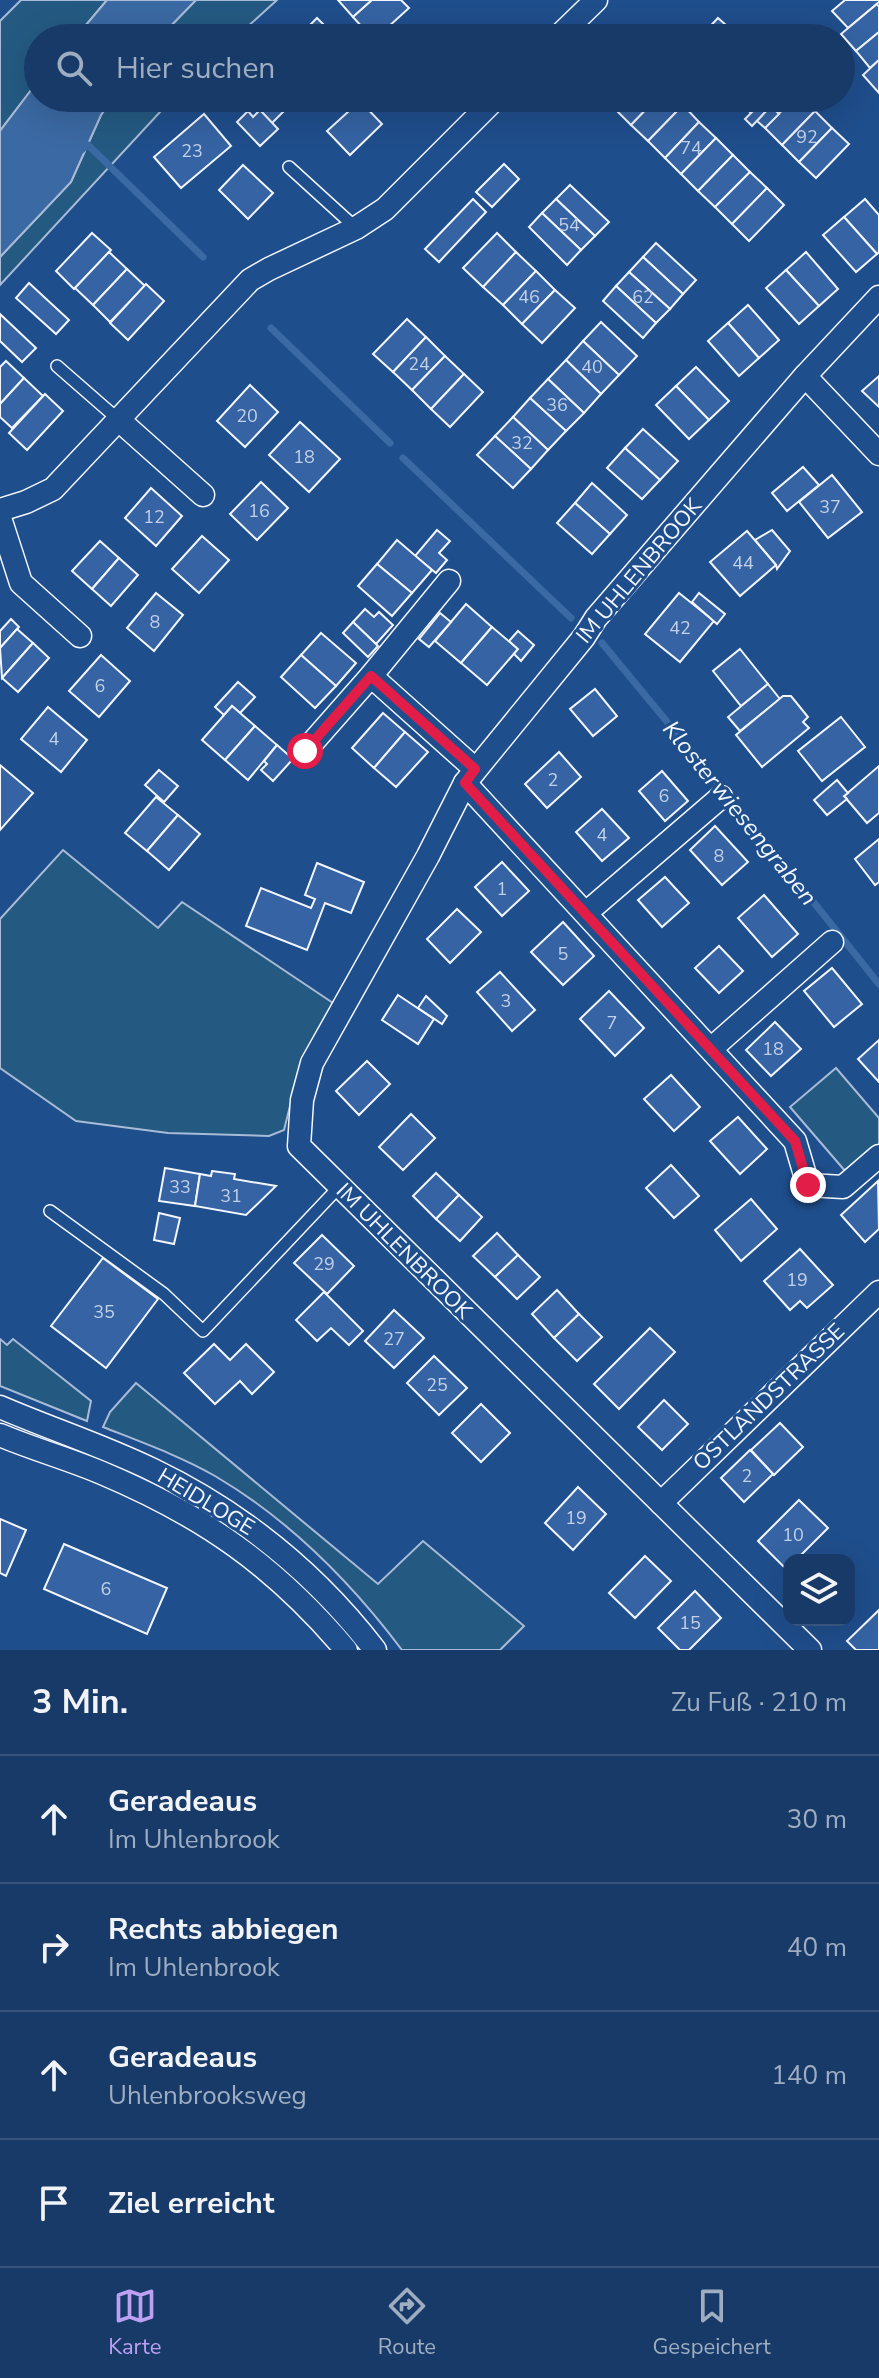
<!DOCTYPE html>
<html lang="de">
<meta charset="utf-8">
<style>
:root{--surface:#173a69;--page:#244571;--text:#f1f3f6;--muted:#9eadc0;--line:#36547d;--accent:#bca0f2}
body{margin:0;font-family:"Nunito Sans",sans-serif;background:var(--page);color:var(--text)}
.controls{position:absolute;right:24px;bottom:24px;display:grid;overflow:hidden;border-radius:16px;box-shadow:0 8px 32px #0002}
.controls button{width:72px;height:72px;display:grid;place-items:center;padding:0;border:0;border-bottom:2px solid var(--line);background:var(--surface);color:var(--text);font:40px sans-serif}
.stop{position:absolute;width:24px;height:24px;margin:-18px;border:6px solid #e11d48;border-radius:50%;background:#fff}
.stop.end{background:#e11d48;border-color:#fff;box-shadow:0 2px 8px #0008}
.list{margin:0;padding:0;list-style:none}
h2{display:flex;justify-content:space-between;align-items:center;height:104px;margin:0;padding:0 32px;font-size:34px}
h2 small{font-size:26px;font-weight:400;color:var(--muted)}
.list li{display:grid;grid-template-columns:52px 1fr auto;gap:24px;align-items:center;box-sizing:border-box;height:128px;padding:0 32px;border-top:2px solid var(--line)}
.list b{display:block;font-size:30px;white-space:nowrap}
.list p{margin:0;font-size:26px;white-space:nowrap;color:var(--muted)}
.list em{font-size:26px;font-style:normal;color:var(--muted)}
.icon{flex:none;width:44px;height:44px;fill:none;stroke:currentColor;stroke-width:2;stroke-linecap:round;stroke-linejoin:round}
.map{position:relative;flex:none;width:879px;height:1650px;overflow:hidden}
.search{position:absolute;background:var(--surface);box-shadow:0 8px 32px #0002;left:24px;right:24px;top:24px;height:88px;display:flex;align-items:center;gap:20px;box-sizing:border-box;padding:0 28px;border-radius:44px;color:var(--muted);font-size:30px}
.sheet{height:616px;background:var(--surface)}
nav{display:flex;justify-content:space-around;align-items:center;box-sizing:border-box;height:112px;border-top:2px solid var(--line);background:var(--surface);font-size:22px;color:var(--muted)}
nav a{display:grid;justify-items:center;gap:4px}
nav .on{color:var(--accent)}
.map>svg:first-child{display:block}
.green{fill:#245a82;stroke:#a8bbd7;stroke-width:2}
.water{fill:#3b69a3;stroke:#a8bbd7;stroke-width:2}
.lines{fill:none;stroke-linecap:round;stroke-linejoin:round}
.stream{stroke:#3b69a3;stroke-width:7}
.building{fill:#3563a3;stroke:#f2f6ff;stroke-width:2}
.lane-casing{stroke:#f2f6ff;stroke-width:14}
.street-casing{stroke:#f2f6ff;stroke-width:25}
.lane{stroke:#1f4e8c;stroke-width:11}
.street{stroke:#1f4e8c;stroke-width:22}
.route{stroke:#e11d48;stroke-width:10}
.labels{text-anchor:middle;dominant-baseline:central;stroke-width:6;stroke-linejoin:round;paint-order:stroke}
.number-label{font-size:18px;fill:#c3d1e8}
.street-label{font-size:22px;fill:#f2f6ff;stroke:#1f4e8c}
.water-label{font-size:24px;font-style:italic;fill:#f2f6ff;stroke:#1f4e8c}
</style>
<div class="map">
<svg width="879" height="1650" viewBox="0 0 879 1650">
<rect width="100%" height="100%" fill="#1f4e8c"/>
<g class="green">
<polygon points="21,0 107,0 75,38 38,38 38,81 0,131 0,21"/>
<polygon points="196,0 277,0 235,38 159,38"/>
<polygon points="113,98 173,98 0,285 0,257 71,182 101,115"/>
<polygon points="63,850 158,928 182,902 333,1003 300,1066 284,1130 269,1136 168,1133 76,1121 0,1068 0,919"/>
<polygon points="836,1068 879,1118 879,1144 846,1172 790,1107"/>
<polygon points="0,1339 7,1345 13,1339 91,1401 87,1421 0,1386"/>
<path d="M 136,1383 L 378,1584 L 423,1541 L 524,1626 L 500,1650 L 402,1650 C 350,1581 290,1520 215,1476 C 180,1456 141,1442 103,1427 L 110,1412 Z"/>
</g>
<g class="water">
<polygon points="107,0 196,0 159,38 75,38"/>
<polygon points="38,81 38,98 113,98 101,115 71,182 0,257 0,131"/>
</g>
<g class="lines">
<g class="stream">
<polyline points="80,151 88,145 203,257"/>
<polyline points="271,328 390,443"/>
<polyline points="403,458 571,618"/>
<polyline points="602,643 744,815 879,984"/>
</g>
</g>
<g class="building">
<polygon points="338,0 372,0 353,17"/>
<polygon points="372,0 401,0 409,8 376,38 372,38 353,17"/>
<polygon points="845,0 879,0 879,2 848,28 832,11"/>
<polygon points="877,4 879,7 879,32 856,51 841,34"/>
<polygon points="317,18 337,38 305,38 301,34"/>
<polygon points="718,18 735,33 730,38 699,38"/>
<polygon points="879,32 879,60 870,68 856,51"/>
<polygon points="879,60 879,93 863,75"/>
<polygon points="248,98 297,98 272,123"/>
<polygon points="624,98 657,98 631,125 614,108"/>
<polygon points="657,98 675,98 683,105 648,141 631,125"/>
<polygon points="735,98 766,98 751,113"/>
<polygon points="794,98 801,98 815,111 782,145 765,128"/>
<polygon points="764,100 771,106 752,126 745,119"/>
<polygon points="360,101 382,124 350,155 327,131"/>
<polygon points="683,105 699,122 665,158 648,141"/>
<polygon points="771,106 779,114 765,128 757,121"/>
<polygon points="260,110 278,129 260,146 237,122 248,111 253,117"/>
<polygon points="815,111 832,128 799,162 782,145"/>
<polygon points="204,114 231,146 181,188 154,157"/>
<polygon points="699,122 716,138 681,174 665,158"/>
<polygon points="832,128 849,144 816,178 799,162"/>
<polygon points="716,138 733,155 698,191 681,174"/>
<polygon points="733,155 750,172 715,207 698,191"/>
<polygon points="504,164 519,179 492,207 476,192"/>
<polygon points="243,165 273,193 248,219 219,190"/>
<polygon points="750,172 767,188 732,224 715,207"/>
<polygon points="570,185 609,222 595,236 556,199"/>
<polygon points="767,188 784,205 749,241 732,224"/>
<polygon points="473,199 486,212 439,262 425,249"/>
<polygon points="556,199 595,236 581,250 542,213"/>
<polygon points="865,199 879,215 879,252 877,254 844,217"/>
<polygon points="542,213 581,250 567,265 529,227"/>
<polygon points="844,217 877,254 856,272 823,235"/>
<polygon points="92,233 111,250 74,289 56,271"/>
<polygon points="497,233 516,252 483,287 463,268"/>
<polygon points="656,243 696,280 683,294 643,257"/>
<polygon points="109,252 127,269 93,305 75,288"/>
<polygon points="516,252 536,271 503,305 483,287"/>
<polygon points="806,252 838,289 819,306 786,270"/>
<polygon points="643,257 683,294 670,309 629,272"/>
<polygon points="127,269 145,286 110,322 93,305"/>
<polygon points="786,270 819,306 799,324 766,288"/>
<polygon points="536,271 555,290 522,324 503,305"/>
<polygon points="629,272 670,309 656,323 616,286"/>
<polygon points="29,283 69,320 56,334 16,298"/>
<polygon points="146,284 164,301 128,340 110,323"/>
<polygon points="616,286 656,323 643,338 603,301"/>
<polygon points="555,290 575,308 542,343 522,324"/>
<polygon points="748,305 779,340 759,358 728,323"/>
<polygon points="0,314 36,348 22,362 0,341"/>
<polygon points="407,319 426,337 393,372 373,354"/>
<polygon points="601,322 637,356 619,375 583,341"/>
<polygon points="728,323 759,358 739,376 708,341"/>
<polygon points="426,337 445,356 412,390 393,372"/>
<polygon points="583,341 619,375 601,394 566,360"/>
<polygon points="445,356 464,374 431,409 412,390"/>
<polygon points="566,360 601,394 584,413 548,379"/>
<polygon points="6,361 24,378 0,404 0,367"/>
<polygon points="696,367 729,401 709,420 676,386"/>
<polygon points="464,374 483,392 450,427 431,409"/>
<polygon points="879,376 879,407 862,391"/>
<polygon points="24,378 43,396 12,428 0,417 0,404"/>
<polygon points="548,379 584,413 566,431 530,398"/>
<polygon points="250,385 278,412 245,447 217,421"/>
<polygon points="676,386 709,420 689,439 656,405"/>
<polygon points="45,394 63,411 27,450 9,433"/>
<polygon points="530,398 566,431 548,450 513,417"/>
<polygon points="513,417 548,450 531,469 495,436"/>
<polygon points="300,422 340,459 309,492 269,455"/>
<polygon points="643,429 678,461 660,480 625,448"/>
<polygon points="495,436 531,469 513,488 477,455"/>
<polygon points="625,448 660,480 642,499 607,468"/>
<polygon points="803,467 819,485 787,511 772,493"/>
<polygon points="832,475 862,512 828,538 799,502"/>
<polygon points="261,482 288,508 257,540 230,514"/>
<polygon points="592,483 627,515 610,534 575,503"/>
<polygon points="151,488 182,516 156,546 125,518"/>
<polygon points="575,503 610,534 592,554 557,523"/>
<polygon points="437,530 450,541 439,553 447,560 436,573 415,556"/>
<polygon points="772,530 790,551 777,569 776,565 755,540"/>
<polygon points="747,531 776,565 740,596 710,562"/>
<polygon points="202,536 229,560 199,593 172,569"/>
<polygon points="397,540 432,570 412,593 377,564"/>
<polygon points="100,541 119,558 92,589 72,571"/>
<polygon points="119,558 138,575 111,606 92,589"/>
<polygon points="377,564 412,593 392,616 358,586"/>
<polygon points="156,593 183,615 154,651 127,628"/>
<polygon points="679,593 714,621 680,662 645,634"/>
<polygon points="699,593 725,614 717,624 692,602"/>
<polygon points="466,604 492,627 461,663 435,641"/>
<polygon points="365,609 374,617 379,612 393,625 376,644 353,622"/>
<polygon points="440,613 451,622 429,647 419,639"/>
<polygon points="11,619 19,627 0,648 0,631"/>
<polygon points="353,622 378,646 368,657 343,633"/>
<polygon points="492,627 518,649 487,685 461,663"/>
<polygon points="17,629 33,643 2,678 0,648"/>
<polygon points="518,631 534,645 521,661 514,654 518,649 509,641"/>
<polygon points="321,633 356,663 336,686 301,655"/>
<polygon points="33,643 49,658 18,692 2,678"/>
<polygon points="740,649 768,684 741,706 713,671"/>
<polygon points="101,655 130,681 99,717 69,691"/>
<polygon points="301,655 336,686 315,708 281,677"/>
<polygon points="238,682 255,697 240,713 232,706 224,715 215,707"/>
<polygon points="768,684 780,699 740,731 728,717"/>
<polygon points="595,689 617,716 593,736 570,709"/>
<polygon points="783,696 791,696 808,717 803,722 809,728 762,767 736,735"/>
<polygon points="232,706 255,726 225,760 202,740"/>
<polygon points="48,707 87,740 61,772 21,739"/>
<polygon points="383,713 405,732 374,768 352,748"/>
<polygon points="841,717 865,747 822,781 798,751"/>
<polygon points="255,726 277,745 248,780 225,760"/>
<polygon points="405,732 428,752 396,787 374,768"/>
<polygon points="277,745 293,759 273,781 261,770 267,764 264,761"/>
<polygon points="559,752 581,777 547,808 525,784"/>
<polygon points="0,765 33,793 0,830"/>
<polygon points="879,766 879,813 867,823 844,796"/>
<polygon points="159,770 178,786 164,802 145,785"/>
<polygon points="662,771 688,801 665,821 639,791"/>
<polygon points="837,780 848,793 844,796 847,799 827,815 814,800"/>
<polygon points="156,797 178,815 147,851 125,833"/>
<polygon points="602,809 629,838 602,861 576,832"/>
<polygon points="178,815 200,834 169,870 147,851"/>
<polygon points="715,826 748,862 722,885 690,850"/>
<polygon points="879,839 879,882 875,885 855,859"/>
<polygon points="502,862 529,891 502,916 475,887"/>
<polygon points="317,863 364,882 351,913 325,903 307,950 246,926 261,888 311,908 315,899 305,895"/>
<polygon points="665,877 689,903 662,927 638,900"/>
<polygon points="764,895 798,934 772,957 738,918"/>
<polygon points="457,909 481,932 450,963 427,939"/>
<polygon points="563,922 594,956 563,985 531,952"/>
<polygon points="719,946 743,971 719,993 695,968"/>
<polygon points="832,968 862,1004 834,1027 804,991"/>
<polygon points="500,972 535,1010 512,1031 477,992"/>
<polygon points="609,991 644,1028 615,1056 580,1019"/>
<polygon points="398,995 434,1019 418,1044 382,1020"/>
<polygon points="426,996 447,1016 442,1024 418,1008"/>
<polygon points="775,1022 801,1049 771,1076 746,1050"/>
<polygon points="879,1040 879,1082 858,1059"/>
<polygon points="367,1061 390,1084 359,1115 336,1091"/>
<polygon points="671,1075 700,1107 674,1131 644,1099"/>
<polygon points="411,1114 435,1138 403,1170 379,1147"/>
<polygon points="738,1117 767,1149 740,1174 710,1141"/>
<polygon points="671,1165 699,1196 674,1218 646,1188"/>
<polygon points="165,1168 200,1174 195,1206 159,1201"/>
<polygon points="212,1171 235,1174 234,1179 276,1186 246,1215 195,1206 200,1174 211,1176"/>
<polygon points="436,1173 459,1195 436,1219 413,1196"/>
<polygon points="878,1181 879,1229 865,1242 841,1215"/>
<polygon points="459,1195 482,1217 460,1241 436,1219"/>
<polygon points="751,1199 777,1229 741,1261 715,1230"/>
<polygon points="159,1213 180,1218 174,1244 154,1240"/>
<polygon points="497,1233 518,1255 495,1277 473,1256"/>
<polygon points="322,1235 354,1266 327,1294 294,1263"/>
<polygon points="800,1249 833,1285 807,1308 800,1301 790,1310 764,1281"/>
<polygon points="518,1255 540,1277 517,1299 495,1277"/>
<polygon points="103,1258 158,1299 106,1368 51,1326"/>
<polygon points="557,1290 579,1314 554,1338 532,1314"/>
<polygon points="324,1292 363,1331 349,1345 331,1328 317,1341 296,1320"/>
<polygon points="394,1310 424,1338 394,1368 365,1341"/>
<polygon points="579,1314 602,1337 577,1361 554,1338"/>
<polygon points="650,1328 675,1352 619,1409 594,1384"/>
<polygon points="214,1344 230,1360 246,1344 274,1372 252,1394 240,1381 215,1404 184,1373"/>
<polygon points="434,1356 467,1388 439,1415 407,1383"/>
<polygon points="664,1400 688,1424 662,1450 638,1427"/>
<polygon points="481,1404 510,1433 481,1462 452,1433"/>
<polygon points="780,1423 803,1447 774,1475 751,1450"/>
<polygon points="750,1450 773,1474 744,1502 721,1478"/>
<polygon points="578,1487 606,1514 573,1550 545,1523"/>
<polygon points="799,1500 828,1528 796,1560 789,1560 786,1569 758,1541"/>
<polygon points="0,1519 26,1530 6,1576 0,1573"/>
<polygon points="64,1544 167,1588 147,1634 44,1589"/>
<polygon points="645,1556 671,1581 635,1618 609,1593"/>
<polygon points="695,1591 721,1618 689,1650 680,1650 658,1628"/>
<polygon points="879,1610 879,1650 856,1650 847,1641"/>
</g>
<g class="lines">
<defs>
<g id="lane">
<polyline points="465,35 468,38"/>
<polyline points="289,167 356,228"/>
<polyline points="57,366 120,421"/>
<polyline points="50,1211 164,1294 203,1331 339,1187"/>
</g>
<g id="street">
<polyline points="557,38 596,0"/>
<polyline points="879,297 805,376 879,454"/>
<polyline points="805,376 596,618 584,637 465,783 428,856 312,1063 302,1100 299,1146 810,1650"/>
<polyline points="120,421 203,495"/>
<polyline points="0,510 26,502 53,489 250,280 269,269 356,228 385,209 496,98"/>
<polyline points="0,518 21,583 80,636"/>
<polyline points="371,676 475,769"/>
<polyline points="305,751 371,676 449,581"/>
<polyline points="465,783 795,1141 808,1185 843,1187 879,1156"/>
<polyline points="586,913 721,797"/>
<polyline points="712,1048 832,942"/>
<path d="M 0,1407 C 51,1429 104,1446 153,1470 C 242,1513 315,1572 375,1650"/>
<path d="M 0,1435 C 33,1449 69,1459 102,1473 C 204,1516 275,1566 346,1650"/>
<polyline points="661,1503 879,1292"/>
</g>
</defs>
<use href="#lane" class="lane-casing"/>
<use href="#street" class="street-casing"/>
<use href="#lane" class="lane"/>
<use href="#street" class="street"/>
</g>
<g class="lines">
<polyline class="route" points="305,751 371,676 475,769 465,783 795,1141 808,1185"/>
</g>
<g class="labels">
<g class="number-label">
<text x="807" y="137">92</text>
<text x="691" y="148">74</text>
<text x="192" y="151">23</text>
<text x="569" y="225">54</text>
<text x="529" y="297">46</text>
<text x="643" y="297">62</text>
<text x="419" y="364">24</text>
<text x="592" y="367">40</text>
<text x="557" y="405">36</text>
<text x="247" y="416">20</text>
<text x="522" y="443">32</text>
<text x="304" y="457">18</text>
<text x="830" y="507">37</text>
<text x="259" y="511">16</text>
<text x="154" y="517">12</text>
<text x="743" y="563">44</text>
<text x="155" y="622">8</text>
<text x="680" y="628">42</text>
<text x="100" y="686">6</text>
<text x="54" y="739">4</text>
<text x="553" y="780">2</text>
<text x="664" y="796">6</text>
<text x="602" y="835">4</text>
<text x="719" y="856">8</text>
<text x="502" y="889">1</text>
<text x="563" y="954">5</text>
<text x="506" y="1001">3</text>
<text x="612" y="1023">7</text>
<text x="773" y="1049">18</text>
<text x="180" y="1187">33</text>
<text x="231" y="1196">31</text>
<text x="324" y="1264">29</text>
<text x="797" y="1280">19</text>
<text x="104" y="1312">35</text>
<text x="394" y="1339">27</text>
<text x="437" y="1385">25</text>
<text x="747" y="1476">2</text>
<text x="576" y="1518">19</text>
<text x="793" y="1535">10</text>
<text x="106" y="1589">6</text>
<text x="690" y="1623">15</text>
</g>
<g class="street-label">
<text transform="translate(639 571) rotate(-50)">IM UHLENBROOK</text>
<text transform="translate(404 1251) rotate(45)">IM UHLENBROOK</text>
<text transform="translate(769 1397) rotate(-44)">OSTLANDSTRASSE</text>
<text transform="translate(206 1502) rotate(31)">HEIDLOGE</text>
</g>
<g class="water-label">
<text transform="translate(740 813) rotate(51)">Klosterwiesengraben</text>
</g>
</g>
</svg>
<div class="controls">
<button><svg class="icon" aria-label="layers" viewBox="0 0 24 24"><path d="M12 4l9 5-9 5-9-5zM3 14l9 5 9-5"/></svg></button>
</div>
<div class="stop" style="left:305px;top:751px"></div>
<div class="stop end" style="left:808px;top:1185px"></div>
<div class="search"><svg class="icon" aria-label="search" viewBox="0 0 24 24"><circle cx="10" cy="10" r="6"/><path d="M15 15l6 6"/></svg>Hier suchen</div>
</div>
<section class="sheet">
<h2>3 Min.<small>Zu Fuß · 210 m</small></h2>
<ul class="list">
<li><svg class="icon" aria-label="ahead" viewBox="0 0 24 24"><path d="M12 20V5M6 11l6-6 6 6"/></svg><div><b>Geradeaus</b><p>Im Uhlenbrook</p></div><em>30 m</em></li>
<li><svg class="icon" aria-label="right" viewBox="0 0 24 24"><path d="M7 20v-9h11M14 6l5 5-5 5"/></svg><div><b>Rechts abbiegen</b><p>Im Uhlenbrook</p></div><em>40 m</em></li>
<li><svg class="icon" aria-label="ahead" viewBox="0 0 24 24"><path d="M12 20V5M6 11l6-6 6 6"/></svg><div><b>Geradeaus</b><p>Uhlenbrooksweg</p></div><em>140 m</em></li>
<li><svg class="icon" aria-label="arrive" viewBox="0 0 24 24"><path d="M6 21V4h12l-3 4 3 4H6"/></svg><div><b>Ziel erreicht</b></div></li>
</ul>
</section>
<nav>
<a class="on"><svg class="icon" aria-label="map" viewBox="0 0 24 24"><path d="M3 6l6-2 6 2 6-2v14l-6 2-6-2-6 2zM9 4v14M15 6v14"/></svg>Karte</a>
<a><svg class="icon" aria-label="directions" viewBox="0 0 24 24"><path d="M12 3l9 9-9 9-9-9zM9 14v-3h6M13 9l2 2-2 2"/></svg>Route</a>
<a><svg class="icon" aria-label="saved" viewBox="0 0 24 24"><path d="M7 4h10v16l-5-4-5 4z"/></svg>Gespeichert</a>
</nav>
